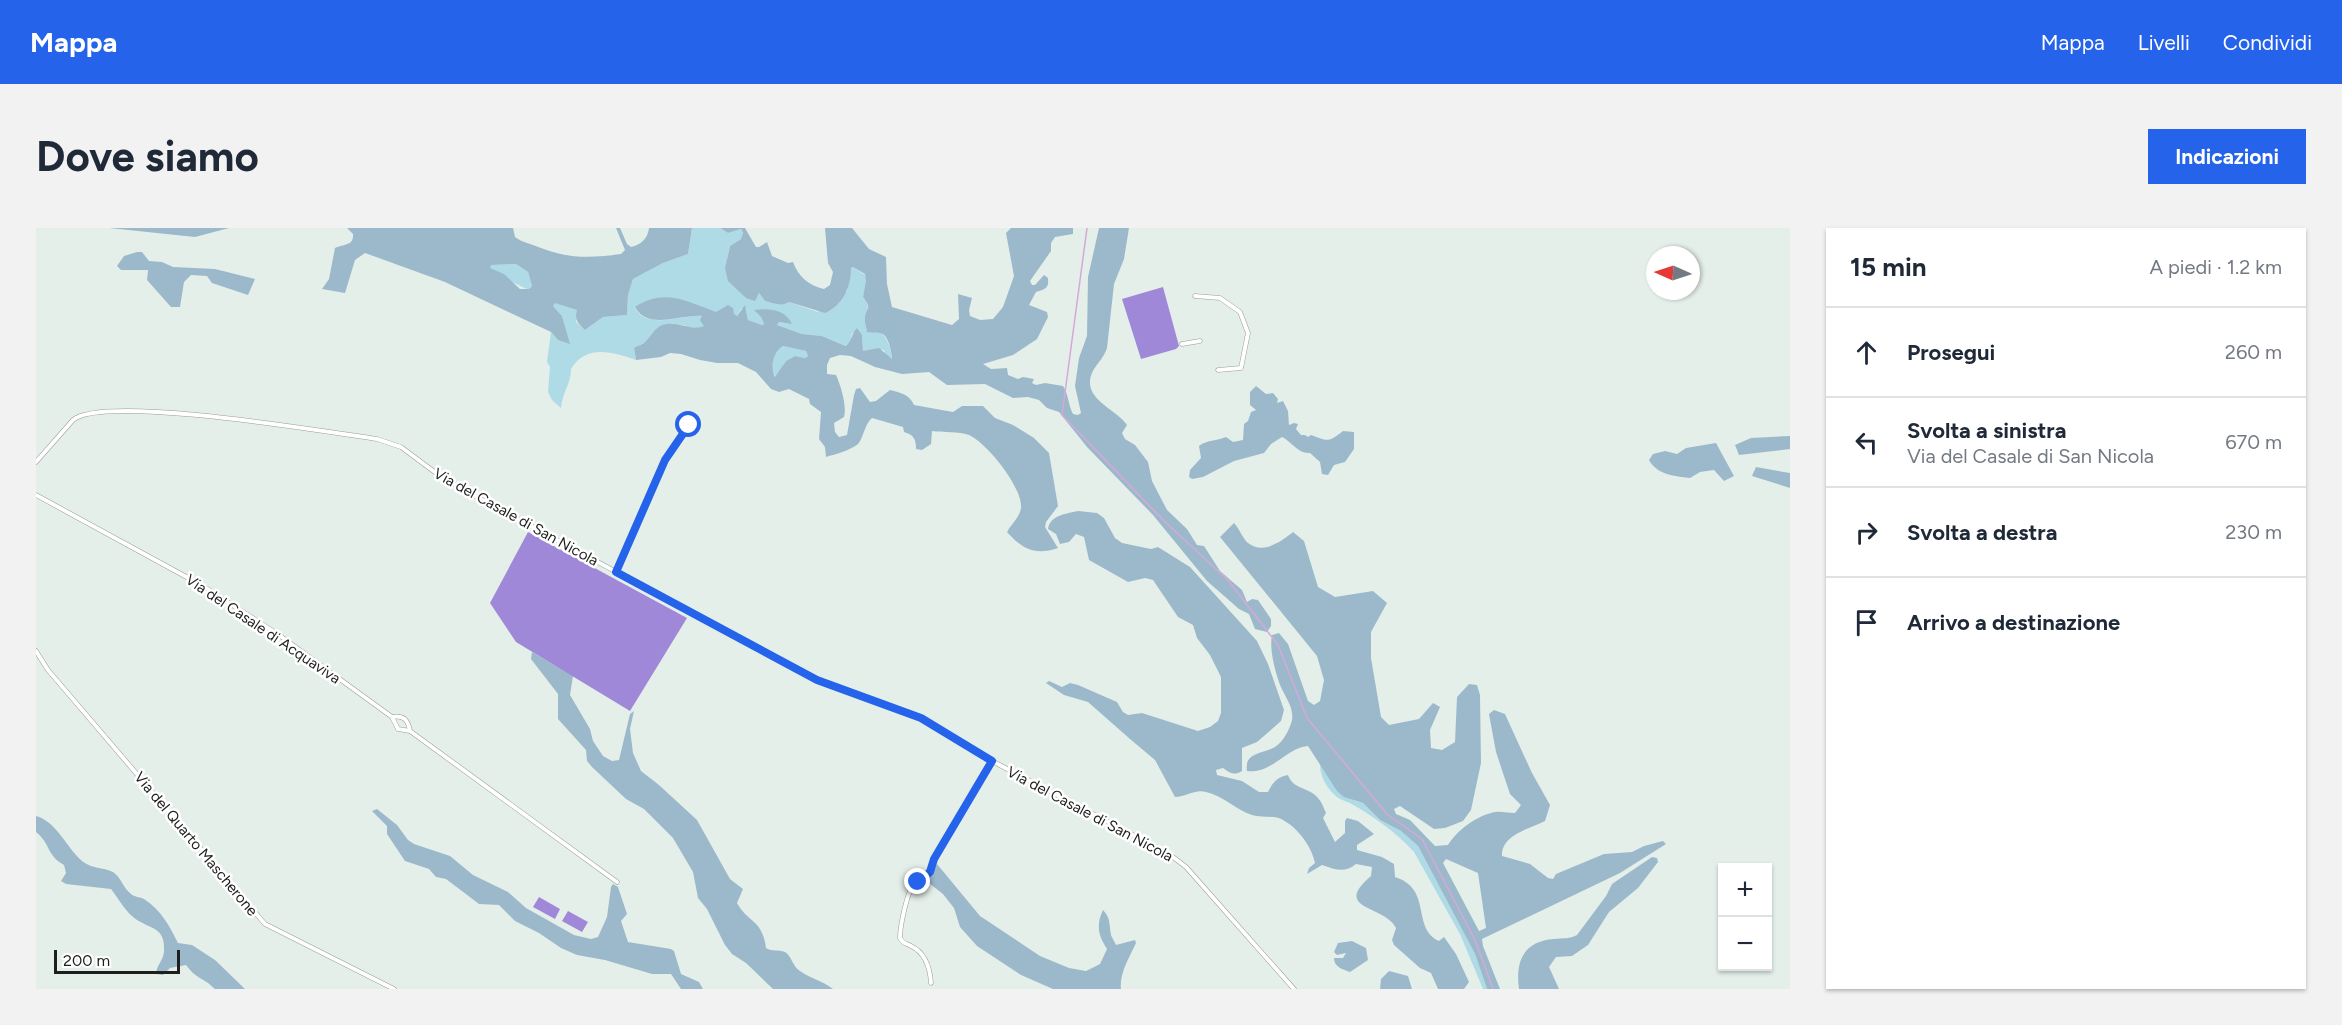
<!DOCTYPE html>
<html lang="it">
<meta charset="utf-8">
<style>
:root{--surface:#fff;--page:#f2f2f3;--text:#1f2937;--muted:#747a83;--line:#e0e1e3;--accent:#2563eb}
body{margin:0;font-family:Figtree,sans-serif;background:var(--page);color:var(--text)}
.controls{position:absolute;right:18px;bottom:18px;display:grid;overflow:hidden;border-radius:0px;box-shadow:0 2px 4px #0004}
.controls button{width:54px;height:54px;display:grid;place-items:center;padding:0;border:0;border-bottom:2px solid var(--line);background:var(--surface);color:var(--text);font:30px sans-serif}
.compass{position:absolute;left:1610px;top:18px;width:54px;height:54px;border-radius:50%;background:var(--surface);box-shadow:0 2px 4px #0004;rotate:273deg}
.scale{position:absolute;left:18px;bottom:15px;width:126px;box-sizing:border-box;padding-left:6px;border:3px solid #1e1e1e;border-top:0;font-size:16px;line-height:21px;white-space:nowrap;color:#1e1e1e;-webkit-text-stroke:4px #fff;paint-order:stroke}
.stop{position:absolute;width:18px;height:18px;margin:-14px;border:4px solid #2563eb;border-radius:50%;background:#fff}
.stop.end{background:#2563eb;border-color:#fff;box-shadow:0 2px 6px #0008}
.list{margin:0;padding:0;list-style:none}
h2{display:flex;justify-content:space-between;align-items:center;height:78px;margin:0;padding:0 24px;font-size:26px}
h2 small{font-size:20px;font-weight:400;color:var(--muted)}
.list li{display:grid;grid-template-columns:39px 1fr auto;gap:18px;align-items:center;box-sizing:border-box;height:90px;padding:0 24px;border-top:2px solid var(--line)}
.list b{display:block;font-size:22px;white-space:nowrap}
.list p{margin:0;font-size:20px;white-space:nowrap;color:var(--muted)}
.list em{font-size:20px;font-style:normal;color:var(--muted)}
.icon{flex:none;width:33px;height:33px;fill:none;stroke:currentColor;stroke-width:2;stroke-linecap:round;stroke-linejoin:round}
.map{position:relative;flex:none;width:1754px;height:761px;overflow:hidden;border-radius:0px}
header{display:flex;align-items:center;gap:36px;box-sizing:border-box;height:84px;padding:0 30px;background:var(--accent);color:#fff}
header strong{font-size:28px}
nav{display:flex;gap:33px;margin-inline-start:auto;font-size:21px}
.intro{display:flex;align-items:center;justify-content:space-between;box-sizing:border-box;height:144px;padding:0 36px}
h1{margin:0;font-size:42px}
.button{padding:15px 27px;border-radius:0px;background:var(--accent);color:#fff;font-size:21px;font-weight:700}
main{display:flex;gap:36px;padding:0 36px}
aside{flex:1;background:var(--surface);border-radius:0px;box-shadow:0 2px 4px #0004}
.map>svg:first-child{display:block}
.grass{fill:#aedbe6}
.forest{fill:#9cb9cc;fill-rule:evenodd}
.pitch{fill:#a088d9}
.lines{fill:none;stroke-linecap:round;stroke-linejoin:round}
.stream{stroke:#d6a8da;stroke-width:1.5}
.street-casing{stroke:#9b9b9b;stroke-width:5}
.street{stroke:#fff;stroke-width:4}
.route{stroke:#2563eb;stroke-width:8}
.labels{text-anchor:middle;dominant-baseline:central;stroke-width:5;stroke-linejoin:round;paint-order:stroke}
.street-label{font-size:15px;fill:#1e1e1e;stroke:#fff}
</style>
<header>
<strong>Mappa</strong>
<nav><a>Mappa</a><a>Livelli</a><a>Condividi</a></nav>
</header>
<div class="intro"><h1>Dove siamo</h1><a class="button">Indicazioni</a></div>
<main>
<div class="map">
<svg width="1754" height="761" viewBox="0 0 1754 761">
<rect width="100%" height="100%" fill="#e5efe9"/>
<g class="grass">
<path d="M 656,0 L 684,0 L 692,5 L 705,1 L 707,6 L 705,11 L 694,18 C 686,48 693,49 710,70 L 721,68 L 723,65 L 729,73 L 750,76 L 753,74 L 782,84 L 811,63 L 815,40 L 817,39 L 829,47 L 831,53 L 827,69 C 842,83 815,104 846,105 C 852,112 856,123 856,132 L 850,128 L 848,122 L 827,123 L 826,107 L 816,105 L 814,114 L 811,118 L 786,108 L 766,106 L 741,97 L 743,94 L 751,97 L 719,83 L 725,89 L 728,96 L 726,97 L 712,92 L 710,81 L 705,81 L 701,88 C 694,85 686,86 678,84 C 650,75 627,59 599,80 C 611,103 646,86 666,88 L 669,99 C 656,103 643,92 630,97 C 620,100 617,105 611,112 C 608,116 603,117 598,120 L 600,132 C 577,124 550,116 535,141 C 535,156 526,165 525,180 L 516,172 L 512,164 L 514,139 L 511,134 L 515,104 L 522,112 L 533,115 L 526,88 L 517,78 L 519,74 L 541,82 L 540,94 L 549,102 L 567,89 L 591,87 L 592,67 L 597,51 L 627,35 L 652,26 Z"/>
<path d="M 480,36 L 492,44 L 496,58 L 493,61 C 487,61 460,44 454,40 L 454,37 Z"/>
<path d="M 747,118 L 770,123 L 772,128 L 769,130 L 759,128 L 750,133 L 740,149 C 733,139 737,124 747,118 Z"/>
<path d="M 1284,537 L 1294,548 L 1301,563 L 1319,573 L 1327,575 L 1344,592 L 1365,603 L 1382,618 L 1439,726 L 1451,761 L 1447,761 L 1424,706 L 1378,624 C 1361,605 1337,588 1314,575 C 1310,573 1305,572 1301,569 C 1292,562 1284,549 1284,537 Z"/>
</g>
<g class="forest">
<polygon points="73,0 193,0 159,9"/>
<path d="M 311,0 L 477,0 L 479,9 C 487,15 496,16 505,20 C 534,31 555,30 585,26 L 589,22 L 580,0 L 584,0 L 591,16 L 595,19 C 605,17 612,10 613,0 L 656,0 L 652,26 L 627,35 L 597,51 L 592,67 L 591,87 L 567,89 L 549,102 C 542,95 538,92 541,82 L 519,75 L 517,78 L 526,88 L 534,116 L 522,112 L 515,104 L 409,54 L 329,25 L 319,32 L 309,65 L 286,61 L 293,51 L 299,20 C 308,16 318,18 317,6 ZM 480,36 L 492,44 L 496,58 L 493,61 L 484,61 L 468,46 L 454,40 L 455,37 Z"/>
<path d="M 684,0 L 709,0 L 720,19 L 723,19 L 731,14 L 736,28 L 752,35 L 757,34 C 762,48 773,58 788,61 L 794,57 L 797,44 L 792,35 L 789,0 L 816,0 L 833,21 L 850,29 L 851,56 L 856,79 L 916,97 L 923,91 L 922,66 L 936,70 L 933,82 L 934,88 L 944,92 L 957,91 L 967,79 L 978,48 L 970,5 L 975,0 L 1037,0 L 1037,6 L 1019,9 L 1015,15 L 1015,23 L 994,53 L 996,57 L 999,57 L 1008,47 L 1012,50 C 1013,60 1010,61 1000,64 L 993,77 L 1011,84 L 1012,89 L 1001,111 L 977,127 L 947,136 L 955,141 L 971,140 L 972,147 L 982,151 L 987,149 L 998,151 L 996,155 L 1000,157 L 1009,155 L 1027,158 C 1033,167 1032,177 1037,186 L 1042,187 L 1045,185 L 1039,158 L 1043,130 L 1051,108 L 1052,49 L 1063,0 L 1093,0 L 1088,31 L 1078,56 L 1071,120 C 1068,130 1060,136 1056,145 C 1045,171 1081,181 1091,197 L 1086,205 L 1089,211 L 1099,217 L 1112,234 L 1116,253 L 1131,282 L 1151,301 L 1161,317 L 1168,318 L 1184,343 L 1206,362 L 1211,374 L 1216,371 L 1222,372 L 1235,391 L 1235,398 L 1231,404 L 1219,401 L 1213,386 L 1203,381 L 1171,353 L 1117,287 L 1051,219 L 1023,184 L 1011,180 L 1003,172 L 992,169 L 977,170 L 949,156 L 911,157 L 893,144 L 866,146 L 839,139 L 815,128 L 804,127 L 794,130 L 791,137 L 791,146 L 800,147 C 805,158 811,178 808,189 L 798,195 L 799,204 L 803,209 L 811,207 L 818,167 L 820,161 L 824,160 L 834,174 L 840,173 L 854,162 C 865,165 873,166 878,177 L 917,184 L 926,178 L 947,178 L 959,190 L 977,197 L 998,210 L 1013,225 L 1022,278 L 1010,294 L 1009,299 L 1022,320 C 999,328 986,321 971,304 C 975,296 984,289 985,280 C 987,260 951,215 933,207 C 922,203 908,205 896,203 L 895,216 L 886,222 L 880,221 C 880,211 878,207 868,204 L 867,199 L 836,190 C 828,197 828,209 822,216 C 813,223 800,226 790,229 L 789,219 L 783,211 L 785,184 L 774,176 L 773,171 L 753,161 L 743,164 L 735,161 L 720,144 L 702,135 L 681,135 L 664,132 L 645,126 L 634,125 L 625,129 L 600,132 L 598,120 C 602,117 607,117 610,113 C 617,106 620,97 631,96 C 644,94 657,103 668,98 L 664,92 L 666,88 C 646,86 611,103 599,79 C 628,60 650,73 680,84 L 692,77 L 697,80 L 698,86 L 701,88 L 709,77 L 712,92 L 726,97 L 728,96 L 725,89 L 718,82 C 733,80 749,81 756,96 L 743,94 L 741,97 L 766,106 L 786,108 L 810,118 C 816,113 815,106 821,100 L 826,107 L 827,123 L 843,120 L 856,131 C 856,126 853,110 847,106 C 844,104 835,105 831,104 C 831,100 829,97 829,93 C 828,80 838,83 827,69 L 830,53 L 829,46 L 817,39 L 815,40 C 815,59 807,77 789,85 L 753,74 C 747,79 737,75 729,73 L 723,65 L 719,73 L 710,70 L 692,53 L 689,40 L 694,18 L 705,11 L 707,5 L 705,1 L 692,5 ZM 747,118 L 770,123 L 772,128 L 769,130 L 759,128 L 750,133 L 739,149 C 734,139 737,124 747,118 Z"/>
<polygon points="101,24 106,24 113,33 126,34 137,39 179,41 219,51 212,67 176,55 171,48 155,47 148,54 144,79 135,79 111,52 112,42 85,42 81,38 88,28"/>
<path d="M 1220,158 L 1230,166 L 1237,165 L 1242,171 L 1241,175 L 1247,173 L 1252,183 L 1253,197 L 1258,195 L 1262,196 L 1260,201 L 1265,207 L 1269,207 L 1272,209 L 1275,207 C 1292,213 1292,215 1307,203 L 1318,204 L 1318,221 L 1309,234 L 1298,237 L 1292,247 L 1286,246 L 1284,234 L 1274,225 C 1262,226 1256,214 1246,209 L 1235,216 L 1228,225 L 1198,233 L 1167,249 L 1156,251 L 1153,249 L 1154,242 L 1165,230 L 1163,218 C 1170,212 1181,213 1190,209 L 1197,214 L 1207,212 L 1208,196 L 1212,193 L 1215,184 L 1220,182 L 1214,177 L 1214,164 Z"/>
<polygon points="1754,208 1754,221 1703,227 1699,217 1715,210"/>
<path d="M 1680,215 L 1698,248 L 1688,253 L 1678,242 L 1664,244 L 1654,250 C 1639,248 1621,247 1613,232 L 1617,226 L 1629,223 L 1641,226 L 1650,220 Z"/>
<polygon points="1720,239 1754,245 1754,260 1716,248"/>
<path d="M 1042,283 L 1061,285 L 1068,290 L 1079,310 L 1086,315 L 1115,321 L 1122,319 L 1154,339 L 1221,413 L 1232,436 L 1248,482 L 1245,493 L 1221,514 L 1206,520 L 1206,543 C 1198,548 1194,545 1187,540 L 1180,542 L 1181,547 L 1206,553 L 1223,564 L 1232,564 C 1237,554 1241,549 1252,547 C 1257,561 1270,559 1279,567 C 1285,572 1287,578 1290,585 L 1287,590 L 1299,614 L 1309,605 L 1309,593 L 1311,590 L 1322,593 L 1338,606 L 1321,617 L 1321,622 L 1346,629 L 1358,636 L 1359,649 C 1397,661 1375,700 1403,713 L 1408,709 L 1420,726 L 1433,754 L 1428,761 L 1402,761 L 1395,745 L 1384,740 L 1358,717 L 1356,712 L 1360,700 C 1349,677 1295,682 1335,648 L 1336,639 L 1320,636 C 1309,645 1300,642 1286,637 L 1271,646 L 1273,640 L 1279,635 C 1276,619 1262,600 1247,592 C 1239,587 1225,590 1216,587 C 1200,582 1186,567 1170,564 C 1159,561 1150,569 1139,569 L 1119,532 L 1094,511 L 1052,474 L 1028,467 L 1010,455 L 1013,453 L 1026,459 L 1034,455 L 1042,457 L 1081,474 L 1087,484 L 1092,487 L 1106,485 L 1162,503 L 1174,499 L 1182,493 L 1185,485 L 1185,449 L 1174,427 L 1161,410 L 1157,397 L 1142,389 L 1117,352 L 1109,350 L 1092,354 L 1053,332 L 1048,309 L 1040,306 L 1033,314 L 1024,316 L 1020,306 L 1012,301 C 1014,287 1030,286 1042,283 Z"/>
<path d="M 1198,295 C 1204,301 1206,310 1212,315 C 1227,327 1246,313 1257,304 L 1268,313 L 1282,359 L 1299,369 L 1337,363 L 1351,375 L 1335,404 L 1335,430 L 1345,489 L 1353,497 L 1383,491 L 1397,475 L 1404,479 L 1394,502 L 1395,520 L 1406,522 L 1419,514 L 1421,469 L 1433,456 L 1441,457 L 1444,467 L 1445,535 L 1435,582 L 1427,593 L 1409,600 L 1398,601 L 1364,578 L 1358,581 L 1360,586 L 1374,592 L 1399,618 L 1412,617 C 1421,602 1442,587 1459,584 C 1465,583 1473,585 1479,585 L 1485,577 L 1474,566 L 1460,524 L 1453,486 L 1458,482 L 1469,486 L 1496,545 L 1514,577 L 1509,593 C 1493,601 1465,607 1466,628 L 1494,636 L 1512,650 L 1517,651 L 1520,646 L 1568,626 L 1596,624 L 1608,618 L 1627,613 L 1630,616 L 1584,645 L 1446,711 L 1447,718 L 1464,761 L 1451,761 L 1439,726 L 1382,618 L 1365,603 L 1344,592 L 1327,575 L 1308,569 L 1301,563 L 1272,518 C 1250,520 1236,546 1211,543 C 1208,524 1227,526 1239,519 C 1247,514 1254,501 1256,492 C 1258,479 1249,469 1244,457 C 1239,443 1233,421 1236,407 L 1243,405 L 1252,416 L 1272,473 L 1278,477 L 1284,473 L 1288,452 L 1281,428 L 1184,309 ZM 1410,631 L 1442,645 L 1450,700 L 1443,703 L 1407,635 Z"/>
<path d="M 496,424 L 537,448 L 534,467 L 554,501 L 557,513 L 567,528 L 576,533 L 583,532 L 594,486 L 598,483 L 594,501 L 597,525 L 605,543 L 623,557 L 661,592 L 694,651 L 707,661 L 701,675 C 713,696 726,691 730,720 C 737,724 742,721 749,724 C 756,728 756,738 764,743 C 774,750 787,753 797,761 L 737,761 L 710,735 L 696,726 L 689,717 L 671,681 L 662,670 L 657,644 L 637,610 L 608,581 L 590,571 L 556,539 L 551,533 L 550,522 L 522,491 L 522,466 L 495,431 Z"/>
<polygon points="341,581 361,597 372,612 378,616 414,628 437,647 472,664 490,680 538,707 555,711 562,709 571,689 575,659 577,656 582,659 591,686 585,693 592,714 635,721 638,723 645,746 663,754 667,761 645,761 635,746 616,746 569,732 541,727 525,720 503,705 479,693 463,677 443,676 410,651 400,649 393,641 369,633 351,606 351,598 336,583"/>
<path d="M 0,588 C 21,594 30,619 46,633 C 56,641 67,639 77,644 C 85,649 87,660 95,666 C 98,669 104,669 108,671 C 125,682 133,697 142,715 L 156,717 L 179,732 L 209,761 L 179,761 C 167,749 161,752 150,737 L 134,740 L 127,747 L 120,746 C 121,736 127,733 128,724 C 130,696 111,702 96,688 C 88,681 82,670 75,661 L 30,656 L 25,653 L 30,645 L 28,637 C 10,627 15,616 0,604 Z"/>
<path d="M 1616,629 L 1621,630 L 1622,634 L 1602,660 L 1573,684 L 1552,717 L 1536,728 L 1520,729 L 1513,739 L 1523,761 L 1483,761 C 1479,733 1488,713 1518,711 C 1527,710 1534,711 1541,707 L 1570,668 L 1576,656 Z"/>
<path d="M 901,636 L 944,688 L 1004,728 L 1033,740 L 1050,743 L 1064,736 L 1071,721 C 1062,707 1060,697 1067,682 C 1075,690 1073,697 1075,707 C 1075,708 1080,716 1080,717 L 1099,712 L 1100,715 C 1094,728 1083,746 1085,761 L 1017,761 L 985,747 L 941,718 L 924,699 L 918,680 L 907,666 L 889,652 L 896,646 Z"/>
<path d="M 1316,713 L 1330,720 L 1332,732 L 1314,744 C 1306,741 1298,739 1298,730 L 1307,730 L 1310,725 L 1301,727 L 1298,724 L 1302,715 Z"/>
<polygon points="1353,743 1372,748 1376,761 1344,761 1345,751"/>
</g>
<g class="pitch">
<polygon points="1127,59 1143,118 1140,121 1105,131 1086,71"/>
<polygon points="492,304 651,390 594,483 480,414 454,375"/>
<polygon points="503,669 524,681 519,691 497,679"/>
<polygon points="532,683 552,694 546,704 526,693"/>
</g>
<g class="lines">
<polyline class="stream" points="1051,0 1026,187 1129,294 1192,352 1242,417 1271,490 1351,586 1386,611 1439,712 1457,761"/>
<defs>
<g id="street">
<polyline points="1159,68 1184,70 1204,84 1212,105 1205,140 1182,142"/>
<polyline points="1146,116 1164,113"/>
<path d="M 0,234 L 37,192 C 68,166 291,204 341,211 L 365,219 L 404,248 L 428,262 L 781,452 L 885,490 L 956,533 L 1133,626 L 1150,639 L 1258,761"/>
<polyline points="0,267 167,358 243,407 356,489 362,501 374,503 581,654"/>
<polyline points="580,344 629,232 653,197"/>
<polyline points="0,423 12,442 229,696 358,761"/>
<path d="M 356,489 C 367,487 372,491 374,503"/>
<path d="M 895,755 C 894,740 890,725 875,718 C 870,715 867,716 864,710 C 864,698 870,670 876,659 C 884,646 893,655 898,631 L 956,533"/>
</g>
</defs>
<use href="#street" class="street-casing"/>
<use href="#street" class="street"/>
</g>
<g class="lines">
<polyline class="route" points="653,197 629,232 580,344 781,452 885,490 956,533 898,631 894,644 882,654"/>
</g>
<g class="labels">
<g class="street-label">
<text transform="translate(480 289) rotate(29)">Via del Casale di San Nicola</text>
<text transform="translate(227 401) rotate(34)">Via del Casale di Acquaviva</text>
<text transform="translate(1054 586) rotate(28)">Via del Casale di San Nicola</text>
<text transform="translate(160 616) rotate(50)">Via del Quarto Mascherone</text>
</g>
</g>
</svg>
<div class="controls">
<button>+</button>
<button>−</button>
</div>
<svg class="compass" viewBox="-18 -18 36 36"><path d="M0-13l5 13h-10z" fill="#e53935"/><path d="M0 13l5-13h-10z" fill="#747a83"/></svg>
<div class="scale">200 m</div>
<div class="stop" style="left:653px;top:197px"></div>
<div class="stop end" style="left:882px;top:654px"></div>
</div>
<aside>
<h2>15 min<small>A piedi · 1.2 km</small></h2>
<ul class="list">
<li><svg class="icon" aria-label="ahead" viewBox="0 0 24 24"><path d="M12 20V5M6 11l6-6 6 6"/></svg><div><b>Prosegui</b></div><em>260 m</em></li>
<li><svg class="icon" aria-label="left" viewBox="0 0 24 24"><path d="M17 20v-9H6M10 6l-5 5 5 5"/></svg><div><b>Svolta a sinistra</b><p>Via del Casale di San Nicola</p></div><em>670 m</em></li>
<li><svg class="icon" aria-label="right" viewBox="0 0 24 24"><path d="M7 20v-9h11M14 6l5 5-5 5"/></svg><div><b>Svolta a destra</b></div><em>230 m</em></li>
<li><svg class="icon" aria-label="arrive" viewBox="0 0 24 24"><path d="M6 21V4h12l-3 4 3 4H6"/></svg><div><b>Arrivo a destinazione</b></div></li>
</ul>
</aside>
</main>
